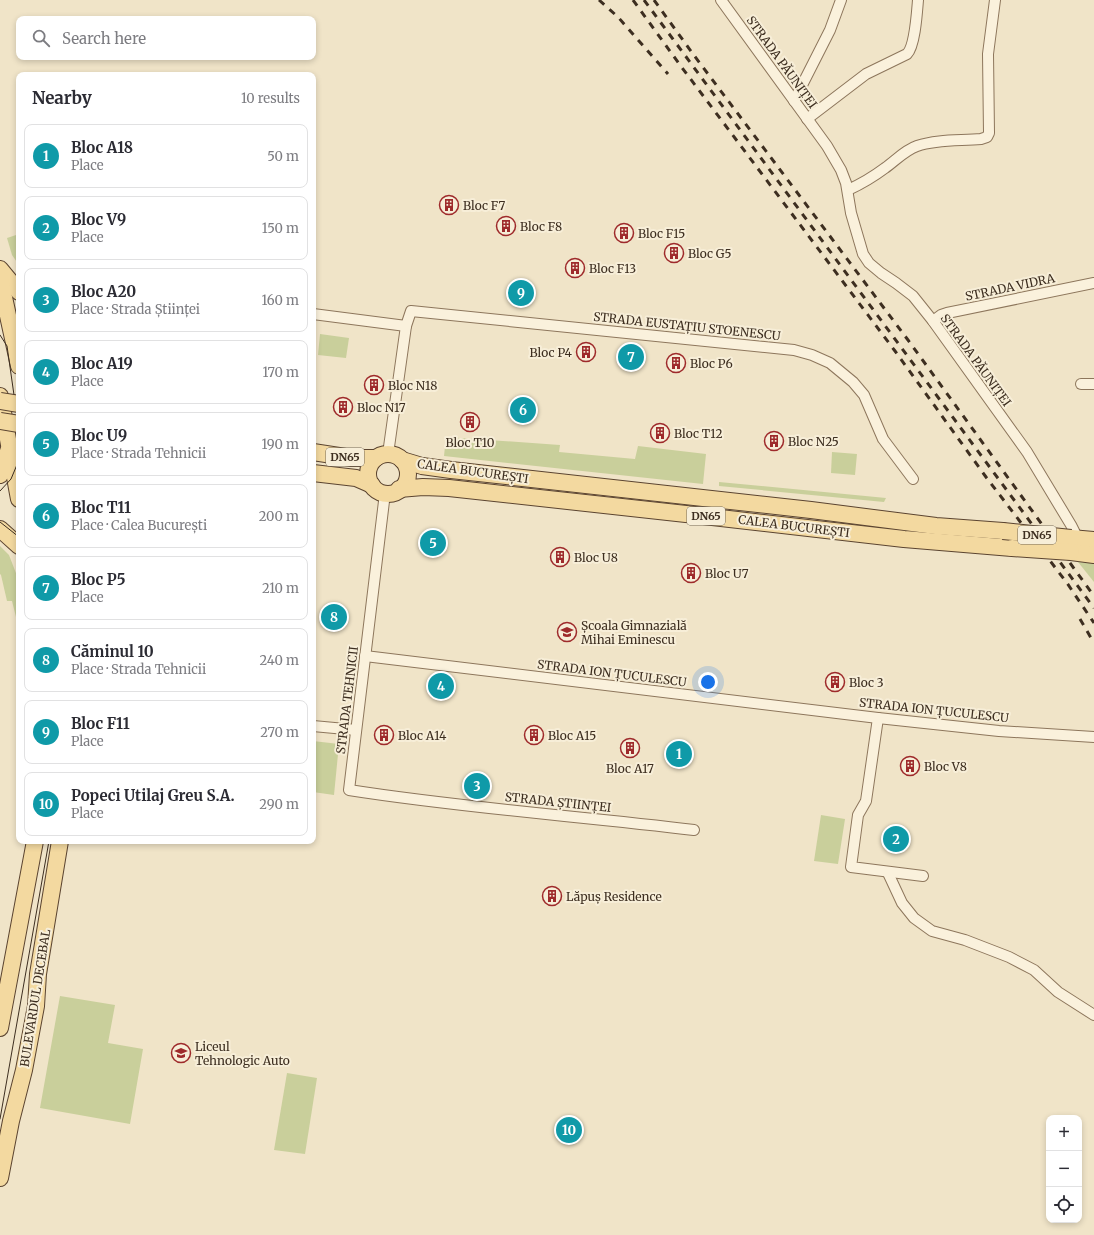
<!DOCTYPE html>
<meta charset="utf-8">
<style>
:root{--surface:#fff;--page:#f7f7f7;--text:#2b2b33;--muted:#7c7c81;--line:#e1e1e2;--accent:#9e2a2b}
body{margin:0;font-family:Merriweather,serif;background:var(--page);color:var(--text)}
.controls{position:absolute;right:12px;bottom:12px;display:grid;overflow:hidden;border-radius:8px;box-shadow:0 2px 6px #0003}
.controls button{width:36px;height:36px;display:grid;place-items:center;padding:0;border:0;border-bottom:1px solid var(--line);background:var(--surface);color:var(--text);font:20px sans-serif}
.you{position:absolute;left:708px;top:682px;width:14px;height:14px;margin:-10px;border:3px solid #fff;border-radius:50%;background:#1a73e8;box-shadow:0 0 0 6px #1a73e833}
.badge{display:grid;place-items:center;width:26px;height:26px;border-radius:50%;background:var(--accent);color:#fff;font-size:13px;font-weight:700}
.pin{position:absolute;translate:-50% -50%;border:2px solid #fff;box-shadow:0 1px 4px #0006}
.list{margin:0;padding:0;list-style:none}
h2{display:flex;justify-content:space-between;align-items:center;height:52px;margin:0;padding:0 16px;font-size:17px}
h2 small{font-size:13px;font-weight:400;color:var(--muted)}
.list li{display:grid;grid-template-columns:26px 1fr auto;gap:12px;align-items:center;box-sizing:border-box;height:64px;margin:0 8px 8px;padding:0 8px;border:1px solid var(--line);border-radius:8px}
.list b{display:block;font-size:15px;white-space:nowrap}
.list p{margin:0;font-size:13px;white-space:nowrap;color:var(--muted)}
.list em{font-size:13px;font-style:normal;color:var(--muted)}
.icon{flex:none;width:22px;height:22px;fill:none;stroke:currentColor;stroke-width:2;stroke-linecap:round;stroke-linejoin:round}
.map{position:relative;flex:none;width:1094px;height:1235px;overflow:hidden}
.search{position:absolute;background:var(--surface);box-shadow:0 2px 6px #0003;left:16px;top:16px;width:300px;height:44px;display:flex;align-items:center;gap:10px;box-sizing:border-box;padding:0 14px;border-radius:8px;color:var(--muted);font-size:15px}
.panel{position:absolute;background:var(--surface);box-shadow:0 2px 6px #0003;left:16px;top:72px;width:300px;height:772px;border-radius:8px}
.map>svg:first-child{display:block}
.green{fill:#c9cf9b}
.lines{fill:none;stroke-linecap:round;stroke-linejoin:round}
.street-casing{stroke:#8d765c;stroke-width:12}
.primary-casing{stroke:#5b4430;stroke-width:18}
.street{stroke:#faf1dc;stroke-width:10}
.primary{stroke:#f3d9a0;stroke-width:16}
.tram{stroke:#3d2e20;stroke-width:1}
.rail{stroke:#3d2e20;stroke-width:3;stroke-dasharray:7 7;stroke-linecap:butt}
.primary-bridge-casing{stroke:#5b4430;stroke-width:18;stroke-linecap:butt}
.primary-bridge{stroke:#f3d9a0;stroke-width:16}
.labels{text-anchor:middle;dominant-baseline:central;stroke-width:4;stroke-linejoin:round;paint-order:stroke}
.shield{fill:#f7eed8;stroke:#756857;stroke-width:1}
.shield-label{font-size:11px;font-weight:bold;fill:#3d2e20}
.street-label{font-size:12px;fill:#3d2e20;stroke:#f7eed8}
.poi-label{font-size:12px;fill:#3d2e20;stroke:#f7eed8;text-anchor:start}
</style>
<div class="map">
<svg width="1094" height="1235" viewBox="0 0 1094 1235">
<rect width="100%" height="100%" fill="#f0e4c8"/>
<g class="green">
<polygon points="19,234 19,265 12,255 7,238"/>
<polygon points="320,334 349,338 346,358 318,355"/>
<polygon points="446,437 560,445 559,452 635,459 638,446 706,454 703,484 444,456"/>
<polygon points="832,452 857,454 855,475 831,473"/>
<polygon points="719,482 886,498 884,502 719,486"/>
<polygon points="0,546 9,555 19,581 19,629 12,601 7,601 1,575 0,574"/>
<polygon points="1078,562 1094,563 1094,582"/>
<polygon points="313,741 339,744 334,795 313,792"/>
<polygon points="821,815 845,819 838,864 814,861"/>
<polygon points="60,996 115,1005 108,1043 143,1049 130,1124 40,1108"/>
<polygon points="287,1073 317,1078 305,1154 274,1150"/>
</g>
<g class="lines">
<defs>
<g id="street">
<polyline points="721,0 827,146 841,170 846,183 851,213 863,254 869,263 881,273 896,283 913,296 933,321 1027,452 1071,525 1078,539 1078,541"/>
<polyline points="794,101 830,30 841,0"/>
<path d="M 807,119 L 866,74 L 907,54 C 915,46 917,12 918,0"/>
<path d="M 848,190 C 861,184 873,177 885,168 C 895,161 905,150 917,146 C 938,139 961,141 981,139 L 987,137 L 989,133 L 988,54 L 995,0"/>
<polyline points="313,314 406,326"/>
<polyline points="933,321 941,315 947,313 1094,283"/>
<polyline points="1081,384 1094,384"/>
<polyline points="388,454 406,326 411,311 794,350 812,355 830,363 853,382 864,395 883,439 913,479"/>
<path d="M 385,493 L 349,790 C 463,808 579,816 694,830"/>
<polyline points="365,656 878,718 999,731 1094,737"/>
<polyline points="878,718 866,801 858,815 851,867 923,876"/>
<polyline points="313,726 356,730"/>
<polyline points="888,873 902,903 914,918 932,931 965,940 1009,957 1034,970 1058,992 1094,1015"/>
</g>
<g id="primary">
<polyline points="0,269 19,292"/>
<polyline points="0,279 19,366"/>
<polyline points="0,396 19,499"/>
<polyline points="313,452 352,458 376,458"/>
<circle cx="388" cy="474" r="20"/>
<polyline points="402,460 422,466 451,470 811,510 936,526 1003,531"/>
<polyline points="313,473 356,478 372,485"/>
<polyline points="0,475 7,460 8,451"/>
<polyline points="399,489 423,487 449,488 686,514 904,539 1012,548"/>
<polyline points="0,529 19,546"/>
<polyline points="1071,538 1094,540"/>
<polyline points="1071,552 1094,555"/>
<polyline points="0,1028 35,841"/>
<polyline points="0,1178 11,1121 24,1070 36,1006 38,974 60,841"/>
</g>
</defs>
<use href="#street" class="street-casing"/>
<use href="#primary" class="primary-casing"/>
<use href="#street" class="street"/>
<use href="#primary" class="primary"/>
<g class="tram">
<polyline points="0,335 7,346 19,430"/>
<polyline points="0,491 11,479 19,460"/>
<polyline points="0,522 19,537"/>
<polyline points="0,1119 49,841"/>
</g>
<g class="rail">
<polyline points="599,0 618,17 668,74"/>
<polyline points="633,0 680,65 895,351 986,477 1067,583 1094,623"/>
<polyline points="644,0 1094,608"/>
<polyline points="654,0 693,54 908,340 1094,596"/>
<polyline points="1080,619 1094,643"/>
</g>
<defs>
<g id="primary-bridge">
<polyline points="0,401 19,404"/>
<polyline points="0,421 19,424"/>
<polyline points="1003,531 1071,538"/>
<polyline points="1012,548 1071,552"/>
</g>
</defs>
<use href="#primary-bridge" class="primary-bridge-casing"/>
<use href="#primary-bridge" class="primary-bridge"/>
</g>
<defs>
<symbol id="building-ring" viewBox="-11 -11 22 22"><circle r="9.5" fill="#f7eed8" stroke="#9e2a2b" stroke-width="1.5"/><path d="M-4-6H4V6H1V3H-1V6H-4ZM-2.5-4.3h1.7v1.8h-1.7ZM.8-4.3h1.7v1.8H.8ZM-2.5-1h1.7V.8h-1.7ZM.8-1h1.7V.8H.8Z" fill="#9e2a2b"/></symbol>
<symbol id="school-ring" viewBox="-11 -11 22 22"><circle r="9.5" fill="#f7eed8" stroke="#9e2a2b" stroke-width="1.5"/><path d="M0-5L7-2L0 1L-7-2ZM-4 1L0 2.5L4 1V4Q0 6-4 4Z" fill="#9e2a2b"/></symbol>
</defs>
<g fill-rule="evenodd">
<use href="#building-ring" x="438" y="194" width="22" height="22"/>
<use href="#building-ring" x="495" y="215" width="22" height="22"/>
<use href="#building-ring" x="613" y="222" width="22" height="22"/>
<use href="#building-ring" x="663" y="242" width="22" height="22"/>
<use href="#building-ring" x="564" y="257" width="22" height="22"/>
<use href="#building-ring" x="575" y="341" width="22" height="22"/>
<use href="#building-ring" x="665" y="352" width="22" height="22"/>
<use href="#building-ring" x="363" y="374" width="22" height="22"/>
<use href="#building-ring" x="332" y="396" width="22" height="22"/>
<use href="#building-ring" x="459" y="411" width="22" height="22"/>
<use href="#building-ring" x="649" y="422" width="22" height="22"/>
<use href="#building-ring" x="763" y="430" width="22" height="22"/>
<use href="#building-ring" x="549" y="546" width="22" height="22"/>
<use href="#building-ring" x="680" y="562" width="22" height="22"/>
<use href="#school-ring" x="556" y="621" width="22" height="22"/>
<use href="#building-ring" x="824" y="671" width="22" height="22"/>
<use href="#building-ring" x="373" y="724" width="22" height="22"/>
<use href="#building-ring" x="523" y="724" width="22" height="22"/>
<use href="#building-ring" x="619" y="737" width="22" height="22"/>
<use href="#building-ring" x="899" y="755" width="22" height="22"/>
<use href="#building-ring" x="541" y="885" width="22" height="22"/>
<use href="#school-ring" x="170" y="1042" width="22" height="22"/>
</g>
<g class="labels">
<g class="shield">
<rect x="326" y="448" width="38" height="18" rx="3"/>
<rect x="687" y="507" width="38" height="18" rx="3"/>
<rect x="1018" y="526" width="38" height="18" rx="3"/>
</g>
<g class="shield-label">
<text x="345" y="457">DN65</text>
<text x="706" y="516">DN65</text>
<text x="1037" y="535">DN65</text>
</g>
<g class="street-label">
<text transform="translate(782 62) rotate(54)">STRADA PĂUNIȚEI</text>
<text transform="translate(1010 287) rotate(-12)">STRADA VIDRA</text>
<text transform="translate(687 326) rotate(6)">STRADA EUSTAȚIU STOENESCU</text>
<text transform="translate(976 360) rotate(54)">STRADA PĂUNIȚEI</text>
<text transform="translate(473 471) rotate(8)">CALEA BUCUREȘTI</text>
<text transform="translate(794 526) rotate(7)">CALEA BUCUREȘTI</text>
<text transform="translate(612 673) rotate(7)">STRADA ION ȚUCULESCU</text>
<text transform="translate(347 700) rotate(-83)">STRADA TEHNICII</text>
<text transform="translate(934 710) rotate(6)">STRADA ION ȚUCULESCU</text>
<text transform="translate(558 802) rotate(6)">STRADA ȘTIINȚEI</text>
<text transform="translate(35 998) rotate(-81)">BULEVARDUL DECEBAL</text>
</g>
<g class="poi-label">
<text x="463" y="205">Bloc F7</text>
<text x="520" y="226">Bloc F8</text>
<text x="638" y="233">Bloc F15</text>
<text x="688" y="253">Bloc G5</text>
<text x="589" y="268">Bloc F13</text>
<text x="572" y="352" text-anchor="end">Bloc P4</text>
<text x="690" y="363">Bloc P6</text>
<text x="388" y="385">Bloc N18</text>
<text x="357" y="407">Bloc N17</text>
<text x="674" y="433">Bloc T12</text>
<text x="788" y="441">Bloc N25</text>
<text x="470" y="442" text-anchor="middle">Bloc T10</text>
<text x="574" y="557">Bloc U8</text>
<text x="705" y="573">Bloc U7</text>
<text x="581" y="625">Școala Gimnazială<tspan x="581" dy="14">Mihai Eminescu</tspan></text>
<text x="849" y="682">Bloc 3</text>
<text x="398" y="735">Bloc A14</text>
<text x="548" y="735">Bloc A15</text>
<text x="924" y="766">Bloc V8</text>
<text x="630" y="768" text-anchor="middle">Bloc A17</text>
<text x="566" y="896">Lăpuș Residence</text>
<text x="195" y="1046">Liceul<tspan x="195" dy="14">Tehnologic Auto</tspan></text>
</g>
</g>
</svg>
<div class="controls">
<button>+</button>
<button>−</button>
<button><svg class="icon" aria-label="locate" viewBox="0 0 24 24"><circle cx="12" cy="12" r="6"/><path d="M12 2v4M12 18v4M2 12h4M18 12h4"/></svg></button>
</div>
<div class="you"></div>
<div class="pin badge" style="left:679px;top:754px;background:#0f9aa8">1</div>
<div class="pin badge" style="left:896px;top:839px;background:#0f9aa8">2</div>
<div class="pin badge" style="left:477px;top:786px;background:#0f9aa8">3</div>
<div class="pin badge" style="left:441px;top:686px;background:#0f9aa8">4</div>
<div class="pin badge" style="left:433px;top:543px;background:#0f9aa8">5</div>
<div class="pin badge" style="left:523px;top:410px;background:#0f9aa8">6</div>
<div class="pin badge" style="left:631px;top:357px;background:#0f9aa8">7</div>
<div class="pin badge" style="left:334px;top:617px;background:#0f9aa8">8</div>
<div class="pin badge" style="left:521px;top:293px;background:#0f9aa8">9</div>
<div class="pin badge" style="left:569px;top:1130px;background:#0f9aa8">10</div>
<div class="search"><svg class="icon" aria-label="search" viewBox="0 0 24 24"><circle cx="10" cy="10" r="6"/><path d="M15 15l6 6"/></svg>Search here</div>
<section class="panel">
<h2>Nearby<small>10 results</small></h2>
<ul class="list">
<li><span class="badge" style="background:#0f9aa8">1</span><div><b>Bloc A18</b><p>Place</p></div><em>50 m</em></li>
<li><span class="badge" style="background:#0f9aa8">2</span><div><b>Bloc V9</b><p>Place</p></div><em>150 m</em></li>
<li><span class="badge" style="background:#0f9aa8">3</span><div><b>Bloc A20</b><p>Place · Strada Științei</p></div><em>160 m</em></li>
<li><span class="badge" style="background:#0f9aa8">4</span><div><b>Bloc A19</b><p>Place</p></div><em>170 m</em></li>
<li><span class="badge" style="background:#0f9aa8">5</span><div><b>Bloc U9</b><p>Place · Strada Tehnicii</p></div><em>190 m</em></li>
<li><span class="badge" style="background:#0f9aa8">6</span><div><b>Bloc T11</b><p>Place · Calea București</p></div><em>200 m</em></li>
<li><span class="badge" style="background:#0f9aa8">7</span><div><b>Bloc P5</b><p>Place</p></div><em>210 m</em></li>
<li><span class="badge" style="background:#0f9aa8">8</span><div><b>Căminul 10</b><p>Place · Strada Tehnicii</p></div><em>240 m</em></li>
<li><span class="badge" style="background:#0f9aa8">9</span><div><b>Bloc F11</b><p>Place</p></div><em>270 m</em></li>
<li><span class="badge" style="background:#0f9aa8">10</span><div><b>Popeci Utilaj Greu S.A.</b><p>Place</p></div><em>290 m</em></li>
</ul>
</section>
</div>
